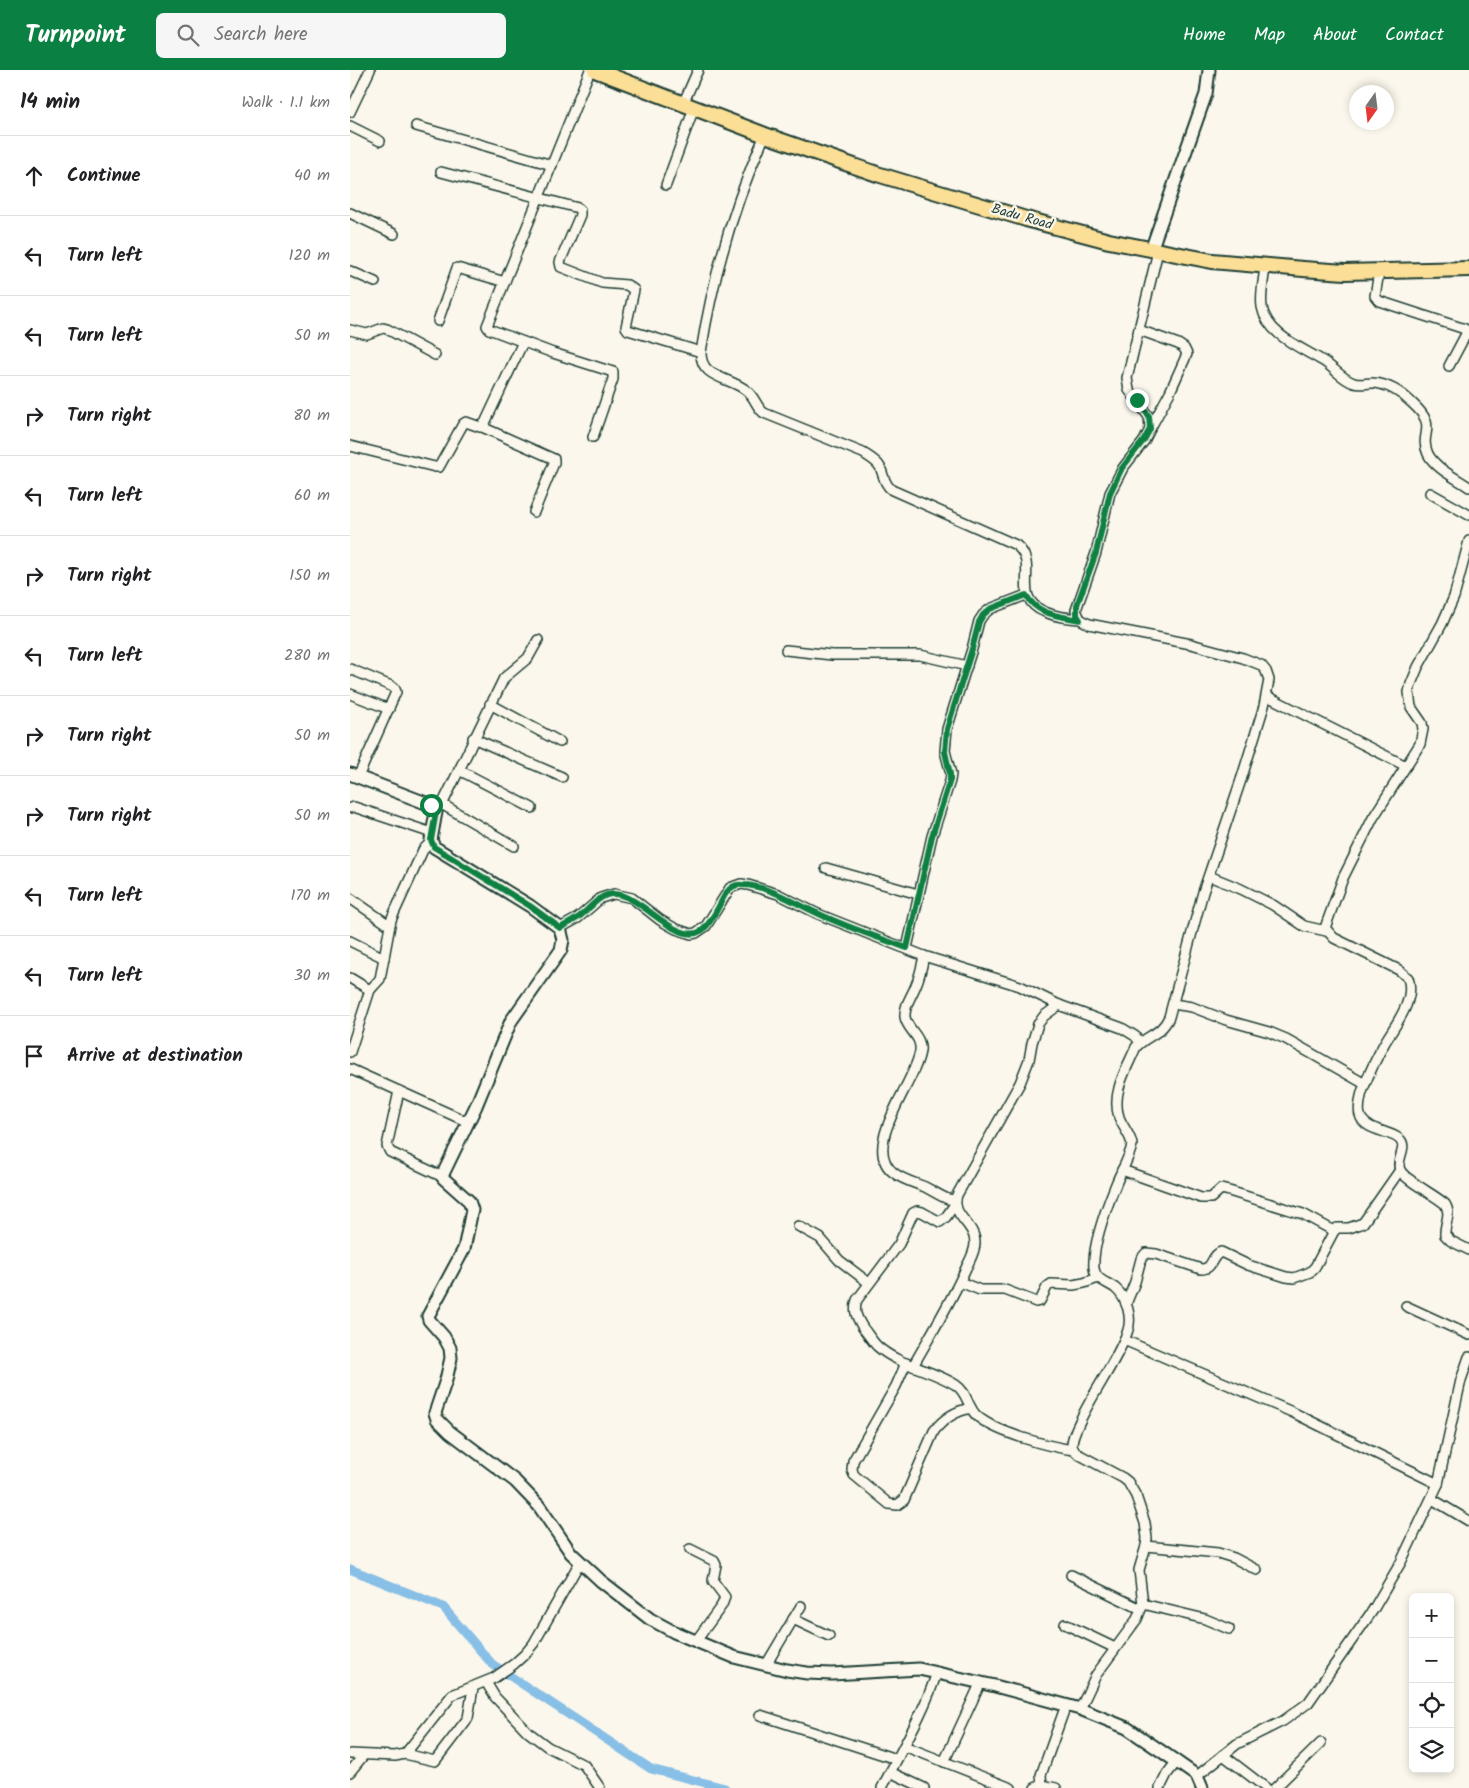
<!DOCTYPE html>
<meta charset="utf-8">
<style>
:root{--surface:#fff;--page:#f6f6f6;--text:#202124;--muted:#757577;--line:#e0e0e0;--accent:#0b8043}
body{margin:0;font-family:Kalam,sans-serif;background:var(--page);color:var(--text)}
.controls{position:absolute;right:15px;bottom:15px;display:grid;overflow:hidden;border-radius:8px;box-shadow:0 2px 8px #0003}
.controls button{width:45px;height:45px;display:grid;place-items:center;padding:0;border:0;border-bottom:1px solid var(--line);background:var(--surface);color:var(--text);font:25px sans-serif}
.compass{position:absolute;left:999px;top:15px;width:45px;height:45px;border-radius:50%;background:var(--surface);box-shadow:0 2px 8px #0003;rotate:194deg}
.stop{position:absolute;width:15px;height:15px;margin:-11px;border:4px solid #0b8043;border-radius:50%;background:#fff}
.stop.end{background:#0b8043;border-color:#fff;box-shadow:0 1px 5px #0008}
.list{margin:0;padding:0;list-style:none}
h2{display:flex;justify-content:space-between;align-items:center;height:65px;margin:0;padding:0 20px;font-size:21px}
h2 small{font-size:16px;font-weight:400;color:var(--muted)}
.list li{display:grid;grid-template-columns:32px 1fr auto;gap:15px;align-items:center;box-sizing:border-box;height:80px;padding:0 20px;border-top:1px solid var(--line)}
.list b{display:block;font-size:19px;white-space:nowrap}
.list em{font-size:16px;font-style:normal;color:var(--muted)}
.icon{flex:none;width:28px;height:28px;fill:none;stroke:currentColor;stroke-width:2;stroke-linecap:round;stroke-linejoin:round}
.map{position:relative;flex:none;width:1119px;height:1718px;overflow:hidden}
header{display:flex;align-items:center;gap:30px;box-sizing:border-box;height:70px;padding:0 25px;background:var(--accent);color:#fff}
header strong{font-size:24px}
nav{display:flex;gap:28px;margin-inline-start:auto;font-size:18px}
.search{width:350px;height:45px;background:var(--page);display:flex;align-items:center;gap:12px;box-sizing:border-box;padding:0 18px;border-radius:8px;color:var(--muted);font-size:19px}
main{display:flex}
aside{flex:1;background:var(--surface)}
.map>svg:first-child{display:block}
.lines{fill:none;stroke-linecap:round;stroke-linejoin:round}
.canal{stroke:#88bfe6;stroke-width:9}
.street-casing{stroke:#1f3d34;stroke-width:12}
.secondary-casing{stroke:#1f3d34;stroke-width:15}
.primary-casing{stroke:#1f3d34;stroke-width:18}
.street{stroke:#fbf7ec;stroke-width:9}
.secondary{stroke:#fbf7ec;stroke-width:11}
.primary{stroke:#fbdf96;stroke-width:14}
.route{stroke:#0b8043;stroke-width:6}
.labels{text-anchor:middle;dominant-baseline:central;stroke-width:4.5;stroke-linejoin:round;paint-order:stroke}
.street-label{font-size:14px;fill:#1f3d34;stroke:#fbf7ec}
</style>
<header>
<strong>Turnpoint</strong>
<div class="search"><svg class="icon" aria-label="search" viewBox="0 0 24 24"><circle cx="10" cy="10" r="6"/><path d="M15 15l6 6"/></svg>Search here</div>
<nav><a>Home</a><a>Map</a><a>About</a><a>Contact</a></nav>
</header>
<main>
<aside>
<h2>14 min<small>Walk · 1.1 km</small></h2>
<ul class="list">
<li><svg class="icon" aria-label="ahead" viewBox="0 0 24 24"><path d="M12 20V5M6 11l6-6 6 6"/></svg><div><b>Continue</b></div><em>40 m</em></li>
<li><svg class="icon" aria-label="left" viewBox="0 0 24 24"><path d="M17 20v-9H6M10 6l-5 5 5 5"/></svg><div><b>Turn left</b></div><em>120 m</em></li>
<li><svg class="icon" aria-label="left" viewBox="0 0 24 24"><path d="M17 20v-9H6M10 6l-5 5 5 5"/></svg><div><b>Turn left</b></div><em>50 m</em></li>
<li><svg class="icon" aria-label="right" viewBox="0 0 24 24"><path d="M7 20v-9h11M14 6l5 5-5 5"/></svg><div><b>Turn right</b></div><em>80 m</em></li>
<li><svg class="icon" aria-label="left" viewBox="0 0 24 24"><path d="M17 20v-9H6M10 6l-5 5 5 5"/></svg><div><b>Turn left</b></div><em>60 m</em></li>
<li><svg class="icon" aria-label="right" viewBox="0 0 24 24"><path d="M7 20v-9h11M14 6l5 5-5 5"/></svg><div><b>Turn right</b></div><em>150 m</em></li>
<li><svg class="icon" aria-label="left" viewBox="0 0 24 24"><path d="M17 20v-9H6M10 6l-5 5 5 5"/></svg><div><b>Turn left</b></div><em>280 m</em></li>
<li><svg class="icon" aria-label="right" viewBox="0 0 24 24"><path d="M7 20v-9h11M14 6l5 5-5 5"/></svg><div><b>Turn right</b></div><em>50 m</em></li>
<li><svg class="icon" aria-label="right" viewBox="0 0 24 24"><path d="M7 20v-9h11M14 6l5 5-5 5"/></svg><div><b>Turn right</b></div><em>50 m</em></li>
<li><svg class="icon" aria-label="left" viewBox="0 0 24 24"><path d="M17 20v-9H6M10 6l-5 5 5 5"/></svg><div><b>Turn left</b></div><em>170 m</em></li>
<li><svg class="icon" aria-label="left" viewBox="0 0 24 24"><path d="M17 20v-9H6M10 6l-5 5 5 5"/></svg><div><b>Turn left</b></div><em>30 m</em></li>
<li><svg class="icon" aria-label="arrive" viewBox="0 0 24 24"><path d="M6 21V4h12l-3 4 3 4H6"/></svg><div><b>Arrive at destination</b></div></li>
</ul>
</aside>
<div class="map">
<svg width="1119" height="1718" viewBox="0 0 1119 1718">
<rect width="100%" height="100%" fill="#fbf7ec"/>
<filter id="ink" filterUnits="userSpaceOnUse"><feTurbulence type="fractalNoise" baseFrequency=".02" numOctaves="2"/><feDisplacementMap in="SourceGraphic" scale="10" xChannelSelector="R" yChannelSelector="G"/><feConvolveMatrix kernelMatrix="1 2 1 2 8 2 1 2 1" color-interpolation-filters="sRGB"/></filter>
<g filter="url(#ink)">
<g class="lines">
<polyline class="canal" points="0,1499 93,1537 142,1594 301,1699 375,1718"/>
<defs>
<g id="street">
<polyline points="240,0 137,256 139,259 203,283 263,302 263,309 243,367"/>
<polyline points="333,34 348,0"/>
<polyline points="0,42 20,0"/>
<polyline points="0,56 30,71"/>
<polyline points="66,56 202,95"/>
<path d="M 415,65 C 383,136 363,206 351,282 C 350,309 381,307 397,321 C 405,327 406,337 414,343 L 513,383 C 519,387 527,391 530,397 C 534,406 534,414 542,420 L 666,475 C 691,495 659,527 695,542 C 706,547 718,548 730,549"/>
<polyline points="91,102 228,138 230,140 230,145 210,192 211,197 252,213 277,215 284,220 276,257 278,260 351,282"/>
<polyline points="316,115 344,38"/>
<polyline points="0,143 44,164"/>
<path d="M 915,196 C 914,209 910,224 912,237 C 917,265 952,278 973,291 C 983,297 993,310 1004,313 C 1010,315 1016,313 1022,313 C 1037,313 1052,323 1062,333 C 1090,358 1068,362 1078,384 C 1085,398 1106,408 1119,417"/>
<polyline points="0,201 25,212"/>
<polyline points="1029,202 1025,226 1029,231 1115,259 1116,264 1099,296"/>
<polyline points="88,251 107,198 155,212"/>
<polyline points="0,260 17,264 33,258 37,259 85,285"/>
<polyline points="789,260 828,274 834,278 837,284 820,322 800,359"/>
<polyline points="132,357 204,389 204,393 184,442"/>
<polyline points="0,376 85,397 89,397 113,354 116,352 130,357 135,353 173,272"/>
<polyline points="1080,423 1119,445"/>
<path d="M 1119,471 L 1104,527 L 1092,554 L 1068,597 L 1061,614 L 1059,622 L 1061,637 L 1072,653 L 1073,659 L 1070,674 L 1023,748 L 993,808 L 975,858 L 984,868 L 1049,900 L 1058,908 C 1066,931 1044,956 1034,974 C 1025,991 1016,1008 1011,1026 C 1010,1032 1008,1039 1010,1045 C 1014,1060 1037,1060 1048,1068 C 1060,1076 1045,1089 1050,1100 C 1055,1110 1085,1125 1095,1134 C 1102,1145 1094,1153 1095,1165 L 1101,1171 L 1119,1180"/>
<polyline points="436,580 482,585 570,585 617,596"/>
<polyline points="0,599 41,616 45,619 46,622 8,707"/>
<polyline points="0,624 39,639"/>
<polyline points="917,626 1056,696"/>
<polyline points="140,634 210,672"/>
<polyline points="123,668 212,707"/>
<polyline points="109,700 182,738"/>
<polyline points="92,735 154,608 178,588 188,570"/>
<polyline points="0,738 4,737 82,763"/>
<polyline points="87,738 92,735 95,736 164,776"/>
<polyline points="476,798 568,824"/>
<polyline points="859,806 891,819 923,835 954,856 976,861"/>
<polyline points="0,828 39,855"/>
<polyline points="210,858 228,848 251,828 264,824 282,828 310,850 326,859 341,864 346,863 356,856 380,818 391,814 398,815 428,824 468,844 574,886 670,916 709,935 772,958 785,966 790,972"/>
<polyline points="0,871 34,888"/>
<polyline points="557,878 582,766 600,711 601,704 595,681 597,659 622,579 629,551 633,545 640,539 676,525"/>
<path d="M 574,886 C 572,896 570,906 566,915 C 562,926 554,935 555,947 C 557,960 572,966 570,981 C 566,1012 509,1077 544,1103 C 553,1110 565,1113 575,1117 C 583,1121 590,1126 598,1129 L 606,1130"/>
<polyline points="0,908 20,920 0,982"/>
<polyline points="20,920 30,909 41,850 73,780 81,772"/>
<polyline points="823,934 842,937 876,950 919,962 936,969 1015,1014"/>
<polyline points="0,999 118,1052"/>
<polyline points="49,1021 37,1076 40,1082 93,1107"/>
<polyline points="772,1100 851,1128 861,1128 871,1119 879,1121 953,1144 984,1161"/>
<path d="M 605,1134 L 596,1147 L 590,1152 L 572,1142 L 567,1141 L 563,1143 L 549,1174 L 507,1230 C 503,1241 507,1248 513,1258 C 518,1264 522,1271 527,1276 C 549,1296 581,1299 606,1315 C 618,1323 617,1337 627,1346 C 645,1362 699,1377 724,1380"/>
<polyline points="448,1156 470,1168 489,1190 519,1213"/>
<polyline points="610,1212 630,1220 655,1220 686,1232 690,1231 697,1217 701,1214 723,1215 734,1213 748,1208"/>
<path d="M 776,1234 L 785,1212 L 791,1189 L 796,1183 L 806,1184 L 851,1199 C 864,1199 860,1186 871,1182 L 898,1195 L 936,1207 L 944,1208 L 960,1202 L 965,1197 L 984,1161 L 987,1158 L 999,1158 L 1013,1153 L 1050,1100"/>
<polyline points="1056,1236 1119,1265"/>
<polyline points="774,1270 942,1342 1088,1414"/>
<path d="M 556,1293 L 546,1316 L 503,1391 L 502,1400 L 504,1405 L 539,1434 L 547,1435 L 554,1430 L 584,1361 C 594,1348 605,1341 621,1338"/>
<path d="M 563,1296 C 581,1264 601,1232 616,1198 C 620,1190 625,1182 625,1173 C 625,1153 600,1146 607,1125 L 670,1013 L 679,990 L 682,973 L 688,954 L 694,946 L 709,935"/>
<polyline points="1082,1429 1119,1451"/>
<polyline points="796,1476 868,1483 884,1488 907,1500"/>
<polyline points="340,1479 364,1491 366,1495 363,1511 375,1527 372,1535 346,1571"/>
<polyline points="721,1505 791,1539"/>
<polyline points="793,1534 855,1549 879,1559"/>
<polyline points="443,1549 479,1566"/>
<polyline points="715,1554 765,1578"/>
<polyline points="416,1595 451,1536"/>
<polyline points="136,1612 145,1627 178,1662 198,1677 234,1695 250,1718"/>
<path d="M 730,1639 L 746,1605 L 787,1549 L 793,1534 L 789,1500 L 796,1476 L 797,1468 L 795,1453 L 786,1426 L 778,1412 L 773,1408 L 728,1384 C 725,1381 722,1379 722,1375 C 722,1368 726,1359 729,1353 C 743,1322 765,1294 777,1263 C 783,1248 777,1228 765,1218 C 757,1212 745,1210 744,1198 C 742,1174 757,1136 766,1114 C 771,1101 779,1089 782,1075 C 781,1065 773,1058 769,1047 C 761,1023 777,998 786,977 C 798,964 811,965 819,947 L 853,822 L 892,707 L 914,636 L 919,610 L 916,601 L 911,595 L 893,588 L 841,574 L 739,554 L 730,549 L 726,540 L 746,483 L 760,423 L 773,398 L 794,371 L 800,359 L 799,347 L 779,320 L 777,308 L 808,181"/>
<polyline points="410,1645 546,1689"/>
<polyline points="554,1676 661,1718"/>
<polyline points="0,1684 45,1686 55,1684 102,1625 144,1608 164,1594 175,1584 184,1573 230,1492"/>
<polyline points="55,1684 85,1691 118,1648 123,1618"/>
<polyline points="873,1685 916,1718"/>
<polyline points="594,1692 631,1612"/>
<polyline points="0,1702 13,1686"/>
<polyline points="540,1702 574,1718"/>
<polyline points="847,1706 887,1674 933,1651 958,1633 1023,1540 1051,1492 1088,1414 1111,1310 1119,1287"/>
<polyline points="692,1715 691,1705 716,1635"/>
<path d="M 532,1718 C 551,1680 574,1643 587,1602"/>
<polyline points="685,1718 692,1715 706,1718"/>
<polyline points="810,1718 817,1704 827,1691"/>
<polyline points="925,1718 971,1673"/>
</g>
<g id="secondary">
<polyline points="801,180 856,24 859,0"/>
<polyline points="0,704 81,735 86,742 81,770 84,777 180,836 210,858 213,870 211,880 161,951 126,1036 93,1104 93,1108 119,1131 122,1140 114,1179 78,1246 79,1250 94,1267 100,1278 101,1288 96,1310 85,1343 87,1349 100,1362 165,1411 189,1436 221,1483 251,1511 300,1549 324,1562 384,1587 437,1600 457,1603 482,1604 569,1599 645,1616 730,1639 777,1658 811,1681 847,1706 852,1718"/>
</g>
<polyline id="primary" points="245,0 415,65 527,104 676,149 759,171 862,191 953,199 995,202 1119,199"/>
</defs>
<use href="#street" class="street-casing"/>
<use href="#secondary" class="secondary-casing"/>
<use href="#primary" class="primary-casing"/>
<use href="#street" class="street"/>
<use href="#secondary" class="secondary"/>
<use href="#primary" class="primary"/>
</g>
</g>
<g class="lines" filter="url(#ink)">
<path class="route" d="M 81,735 L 86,742 L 81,770 L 84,777 L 180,836 L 210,858 C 216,855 223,851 229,847 C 240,839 249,824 263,824 C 290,823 326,876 351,861 C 361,855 370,833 376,823 C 380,818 385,814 392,815 C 418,815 444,833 467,843 C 496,857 527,867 557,878 L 582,766 L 600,710 L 600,704 L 595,682 L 597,659 L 622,579 L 629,552 L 633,545 L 640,539 L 676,525 C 687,545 710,546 730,550 L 727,545 L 727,535 L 746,483 L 760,423 L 772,398 L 794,370 L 800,359 L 799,346 L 787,330"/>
</g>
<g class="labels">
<g class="street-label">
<text transform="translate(672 147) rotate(16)">Badu Road</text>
</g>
</g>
</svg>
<div class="controls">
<button>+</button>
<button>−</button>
<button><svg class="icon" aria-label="locate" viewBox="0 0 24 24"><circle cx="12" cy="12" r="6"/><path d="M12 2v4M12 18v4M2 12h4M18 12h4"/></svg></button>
<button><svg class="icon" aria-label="layers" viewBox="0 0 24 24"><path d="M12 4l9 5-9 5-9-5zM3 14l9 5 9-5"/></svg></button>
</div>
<svg class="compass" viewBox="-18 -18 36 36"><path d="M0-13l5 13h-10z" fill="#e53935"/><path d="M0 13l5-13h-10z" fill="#757577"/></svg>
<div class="stop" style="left:81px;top:735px"></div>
<div class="stop end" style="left:787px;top:330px"></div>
</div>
</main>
